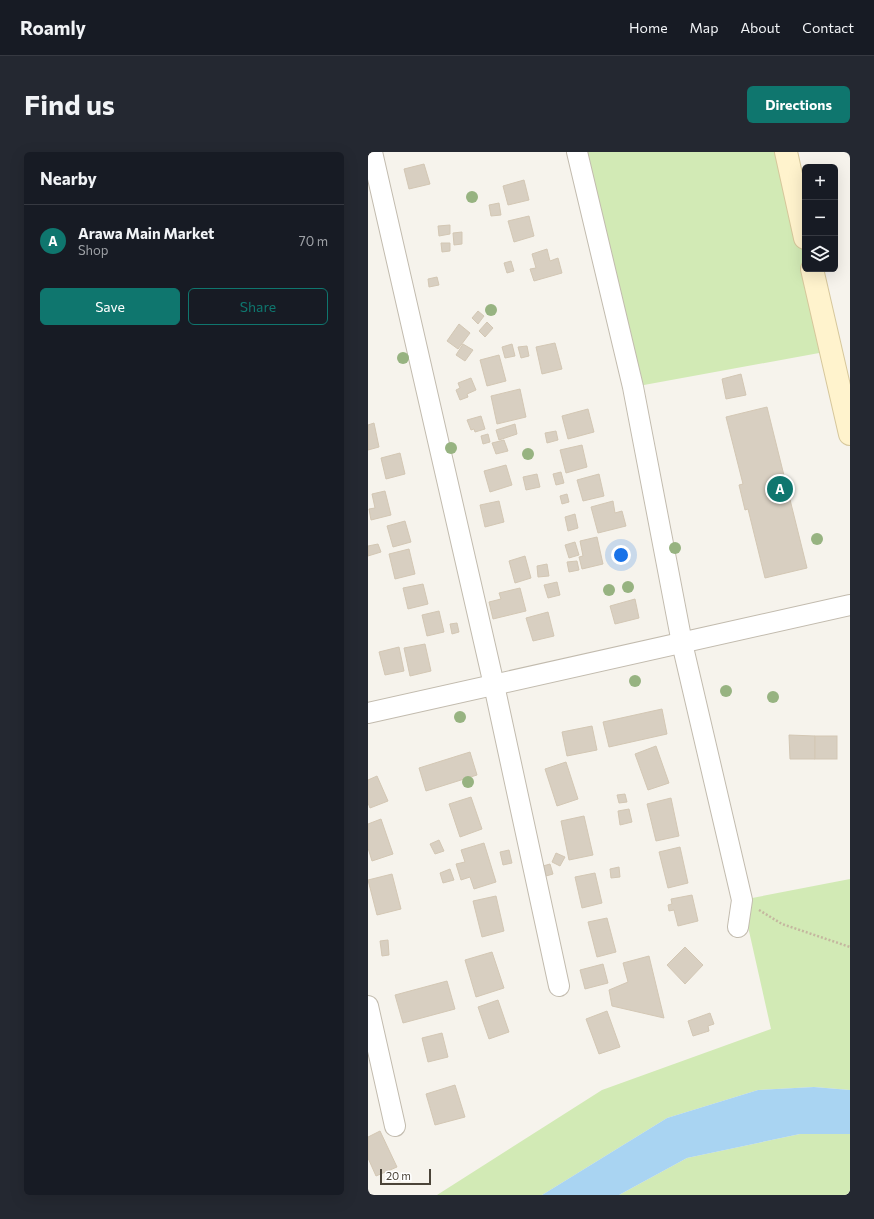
<!DOCTYPE html>
<meta charset="utf-8">
<style>
:root{--surface:#171b24;--page:#242831;--text:#f1f3f6;--muted:#9ea1a6;--line:#363941;--accent:#0f766e}
body{margin:0;font-family:Commissioner,sans-serif;background:var(--page);color:var(--text)}
.controls{position:absolute;right:12px;top:12px;display:grid;overflow:hidden;border-radius:6px;box-shadow:0 4px 16px #0002}
.controls button{width:36px;height:36px;display:grid;place-items:center;padding:0;border:0;border-bottom:1px solid var(--line);background:var(--surface);color:var(--text);font:20px sans-serif}
.scale{position:absolute;left:12px;bottom:10px;width:51px;box-sizing:border-box;padding-left:4px;border:2px solid #4b4439;border-top:0;font-size:11px;line-height:14px;white-space:nowrap;color:#4b4439;-webkit-text-stroke:3px #fff;paint-order:stroke}
.you{position:absolute;left:253px;top:403px;width:14px;height:14px;margin:-10px;border:3px solid #fff;border-radius:50%;background:#1a73e8;box-shadow:0 0 0 6px #1a73e833}
.badge{display:grid;place-items:center;width:26px;height:26px;border-radius:50%;background:var(--accent);color:#fff;font-size:13px;font-weight:700}
.pin{position:absolute;translate:-50% -50%;border:2px solid #fff;box-shadow:0 1px 4px #0006}
.list{margin:0;padding:0;list-style:none}
h2{display:flex;justify-content:space-between;align-items:center;height:52px;margin:0;padding:0 16px;font-size:17px}
h2 small{font-size:13px;font-weight:400;color:var(--muted)}
.list li{display:grid;grid-template-columns:26px 1fr auto;gap:12px;align-items:center;box-sizing:border-box;height:72px;padding:0 16px;border-top:1px solid var(--line)}
.list b{display:block;font-size:15px;white-space:nowrap}
.list p{margin:0;font-size:13px;white-space:nowrap;color:var(--muted)}
.list em{font-size:13px;font-style:normal;color:var(--muted)}
.actions{display:flex;gap:8px;padding:12px 16px}
.actions a{flex:1;padding:9px 0;border:1px solid var(--accent);border-radius:6px;text-align:center;font-size:14px;color:var(--accent)}
.actions .main{background:var(--accent);color:#fff}
.icon{flex:none;width:22px;height:22px;fill:none;stroke:currentColor;stroke-width:2;stroke-linecap:round;stroke-linejoin:round}
.map{position:relative;flex:none;width:482px;height:1043px;overflow:hidden;border-radius:6px}
header{display:flex;align-items:center;gap:24px;box-sizing:border-box;height:56px;padding:0 20px;background:var(--surface);border-bottom:1px solid var(--line)}
header strong{font-size:19px}
nav{display:flex;gap:22px;margin-inline-start:auto;font-size:14px}
.intro{display:flex;align-items:center;justify-content:space-between;box-sizing:border-box;height:96px;padding:0 24px}
h1{margin:0;font-size:28px}
.button{padding:10px 18px;border-radius:6px;background:var(--accent);color:#fff;font-size:14px;font-weight:700}
main{display:flex;gap:24px;padding:0 24px}
aside{flex:1;background:var(--surface);border-radius:6px;box-shadow:0 4px 16px #0002}
.map>svg:first-child{display:block}
.green{fill:#d2eab5}
.water{fill:#a9d4f2}
.building{fill:#d8cfc1;stroke:#d3c7b4}
.lines{fill:none;stroke-linecap:round;stroke-linejoin:round}
.street-casing{stroke:#c2bbae;stroke-width:22}
.secondary-casing{stroke:#d6c79b;stroke-width:24}
.path{stroke:#c4b79f;stroke-width:2.5;stroke-dasharray:2 2;stroke-linecap:butt}
.street{stroke:#fff;stroke-width:20}
.secondary{stroke:#fff3cd;stroke-width:22}
.tree{fill:#97b381}
</style>
<header>
<strong>Roamly</strong>
<nav><a>Home</a><a>Map</a><a>About</a><a>Contact</a></nav>
</header>
<div class="intro"><h1>Find us</h1><a class="button">Directions</a></div>
<main>
<aside>
<h2>Nearby<small></small></h2>
<ul class="list">
<li><span class="badge">A</span><div><b>Arawa Main Market</b><p>Shop</p></div><em>70 m</em></li>
</ul>
<div class="actions"><a class="main">Save</a><a>Share</a></div>
</aside>
<div class="map">
<svg width="482" height="1043" viewBox="0 0 482 1043">
<rect width="100%" height="100%" fill="#f6f3ec"/>
<g class="green">
<polygon points="209,0 418,0 437,86 437,117 462,199 265,235"/>
<polygon points="482,727 482,938 446,935 390,938 299,966 174,1043 69,1043 234,938 403,877 374,748"/>
<polygon points="432,982 482,982 482,1043 251,1043 319,1006"/>
</g>
<polygon class="water" points="446,935 482,938 482,982 432,982 319,1006 251,1043 174,1043 299,966 390,938"/>
<g class="building">
<polygon points="56,12 62,32 41,37 36,17"/>
<polygon points="156,28 161,48 140,53 135,34"/>
<polygon points="131,51 133,63 123,64 121,53"/>
<polygon points="161,64 166,84 146,90 140,69"/>
<polygon points="82,73 82,82 71,84 70,74"/>
<polygon points="94,80 94,92 86,93 85,81"/>
<polygon points="73,91 82,91 82,99 74,100"/>
<polygon points="179,97 182,109 190,106 194,121 166,129 162,117 168,116 164,102"/>
<polygon points="143,109 146,119 139,121 136,111"/>
<polygon points="69,125 71,133 61,135 60,127"/>
<polygon points="110,159 116,164 110,172 104,166"/>
<polygon points="119,170 125,176 117,185 111,179"/>
<polygon points="91,172 102,181 90,197 79,189"/>
<polygon points="187,191 194,217 174,222 168,195"/>
<polygon points="95,192 105,198 97,209 88,203"/>
<polygon points="144,192 147,204 137,206 134,195"/>
<polygon points="159,194 161,204 153,206 150,195"/>
<polygon points="131,203 138,229 119,234 112,208"/>
<polygon points="373,222 378,243 358,247 354,227"/>
<polygon points="103,226 108,238 99,242 100,245 92,248 88,238 92,236 90,231"/>
<polygon points="152,237 158,265 129,272 123,244"/>
<polygon points="399,255 439,416 397,426 380,357 377,358 371,333 375,332 358,265"/>
<polygon points="220,257 226,280 200,287 194,264"/>
<polygon points="113,264 117,277 107,280 106,277 103,278 99,268"/>
<polygon points="6,271 11,295 0,298 0,273"/>
<polygon points="147,272 149,282 131,288 128,278"/>
<polygon points="188,279 190,288 179,291 177,281"/>
<polygon points="120,282 122,290 115,292 113,284"/>
<polygon points="136,288 140,299 128,302 124,291"/>
<polygon points="214,293 219,315 198,321 192,298"/>
<polygon points="32,301 37,322 18,327 13,306"/>
<polygon points="138,313 144,333 122,340 116,319"/>
<polygon points="193,320 196,331 188,333 185,322"/>
<polygon points="169,322 172,335 158,338 155,325"/>
<polygon points="231,322 236,344 215,349 209,328"/>
<polygon points="17,339 23,363 3,368 1,357 7,356 4,342"/>
<polygon points="199,342 201,350 194,352 192,344"/>
<polygon points="131,349 136,370 117,375 112,353"/>
<polygon points="245,349 247,361 254,359 258,374 230,381 223,355"/>
<polygon points="207,362 210,376 200,379 197,365"/>
<polygon points="37,369 43,390 25,395 19,374"/>
<polygon points="229,385 235,412 214,417 211,405 215,404 212,389"/>
<polygon points="207,390 211,403 201,406 197,393"/>
<polygon points="10,392 13,400 0,404 0,394"/>
<polygon points="41,397 47,422 27,427 21,402"/>
<polygon points="257,399 258,405 251,406 250,400"/>
<polygon points="157,404 163,426 147,431 141,409"/>
<polygon points="209,409 211,418 201,420 199,410"/>
<polygon points="179,412 181,424 170,425 169,414"/>
<polygon points="189,430 192,443 180,446 176,433"/>
<polygon points="55,432 60,452 40,457 35,436"/>
<polygon points="152,436 158,459 125,467 121,450 133,447 131,441"/>
<polygon points="267,447 271,466 247,472 242,454"/>
<polygon points="71,459 76,480 59,484 54,463"/>
<polygon points="180,460 186,484 165,489 158,466"/>
<polygon points="89,471 91,480 84,482 82,472"/>
<polygon points="57,492 63,519 42,524 36,496"/>
<polygon points="31,495 36,519 17,523 11,500"/>
<polygon points="294,557 299,582 241,595 235,570"/>
<polygon points="224,574 229,598 199,604 194,580"/>
<polygon points="421,583 447,584 447,607 422,607"/>
<rect x="447" y="584" width="22" height="23"/>
<polygon points="288,594 301,631 280,638 267,602"/>
<polygon points="102,600 109,623 58,639 51,616"/>
<polygon points="198,610 210,647 189,654 177,617"/>
<polygon points="9,624 20,649 2,656 0,651 0,628"/>
<polygon points="257,642 259,650 251,651 249,643"/>
<polygon points="103,645 114,677 92,685 81,652"/>
<polygon points="303,646 311,684 288,689 279,652"/>
<polygon points="261,657 264,670 252,673 250,659"/>
<polygon points="216,664 225,703 201,708 193,669"/>
<polygon points="13,667 25,702 4,709 0,696 0,672"/>
<polygon points="71,688 76,699 67,702 62,692"/>
<polygon points="116,691 128,730 106,737 102,725 93,728 88,712 97,710 93,698"/>
<polygon points="312,695 320,731 300,736 291,700"/>
<polygon points="141,698 144,711 135,713 132,700"/>
<polygon points="188,701 197,705 192,714 184,710"/>
<polygon points="182,712 185,722 178,724 175,714"/>
<polygon points="251,715 252,725 243,726 242,717"/>
<polygon points="82,717 86,728 75,731 72,721"/>
<polygon points="227,721 234,751 214,756 207,725"/>
<polygon points="24,722 33,757 9,763 0,728"/>
<polygon points="324,743 330,769 310,774 306,758 301,759 300,753 304,752 303,747"/>
<polygon points="128,744 136,779 114,785 105,749"/>
<polygon points="239,766 248,800 229,805 220,770"/>
<polygon points="20,788 21,803 14,804 12,789"/>
<polygon points="317,795 335,813 317,832 299,813"/>
<polygon points="124,800 136,836 108,845 97,808"/>
<polygon points="281,804 296,866 244,854 241,838 260,830 255,811"/>
<polygon points="235,812 240,831 217,837 212,818"/>
<polygon points="79,829 87,857 35,871 27,843"/>
<polygon points="130,848 141,880 121,887 110,855"/>
<polygon points="239,859 252,895 231,902 218,867"/>
<polygon points="342,861 346,872 340,874 341,879 325,884 320,869"/>
<polygon points="74,881 80,905 60,910 54,886"/>
<polygon points="87,933 97,965 67,973 58,942"/>
<polygon points="12,979 29,1015 8,1024 0,1006 0,985"/>
</g>
<g class="lines">
<defs>
<g id="street">
<polyline points="4,0 126,533 191,834"/>
<polyline points="209,0 265,235 314,491 374,748 370,775"/>
<polyline points="0,561 482,453"/>
<polyline points="0,854 27,974"/>
</g>
<g id="secondary">
<polyline points="418,0 437,86"/>
<polyline points="444,117 482,282"/>
</g>
</defs>
<use href="#street" class="street-casing"/>
<use href="#secondary" class="secondary-casing"/>
<polyline class="path" points="391,758 414,772 482,795"/>
<use href="#street" class="street"/>
<use href="#secondary" class="secondary"/>
</g>
<g class="tree">
<circle cx="104" cy="45" r="6"/>
<circle cx="123" cy="158" r="6"/>
<circle cx="35" cy="206" r="6"/>
<circle cx="83" cy="296" r="6"/>
<circle cx="160" cy="302" r="6"/>
<circle cx="449" cy="387" r="6"/>
<circle cx="307" cy="396" r="6"/>
<circle cx="260" cy="435" r="6"/>
<circle cx="241" cy="438" r="6"/>
<circle cx="267" cy="529" r="6"/>
<circle cx="358" cy="539" r="6"/>
<circle cx="405" cy="545" r="6"/>
<circle cx="92" cy="565" r="6"/>
<circle cx="100" cy="630" r="6"/>
</g>
</svg>
<div class="controls">
<button>+</button>
<button>−</button>
<button><svg class="icon" aria-label="layers" viewBox="0 0 24 24"><path d="M12 4l9 5-9 5-9-5zM3 14l9 5 9-5"/></svg></button>
</div>
<div class="scale">20 m</div>
<div class="you"></div>
<div class="pin badge" style="left:412px;top:337px">A</div>
</div>
</main>
